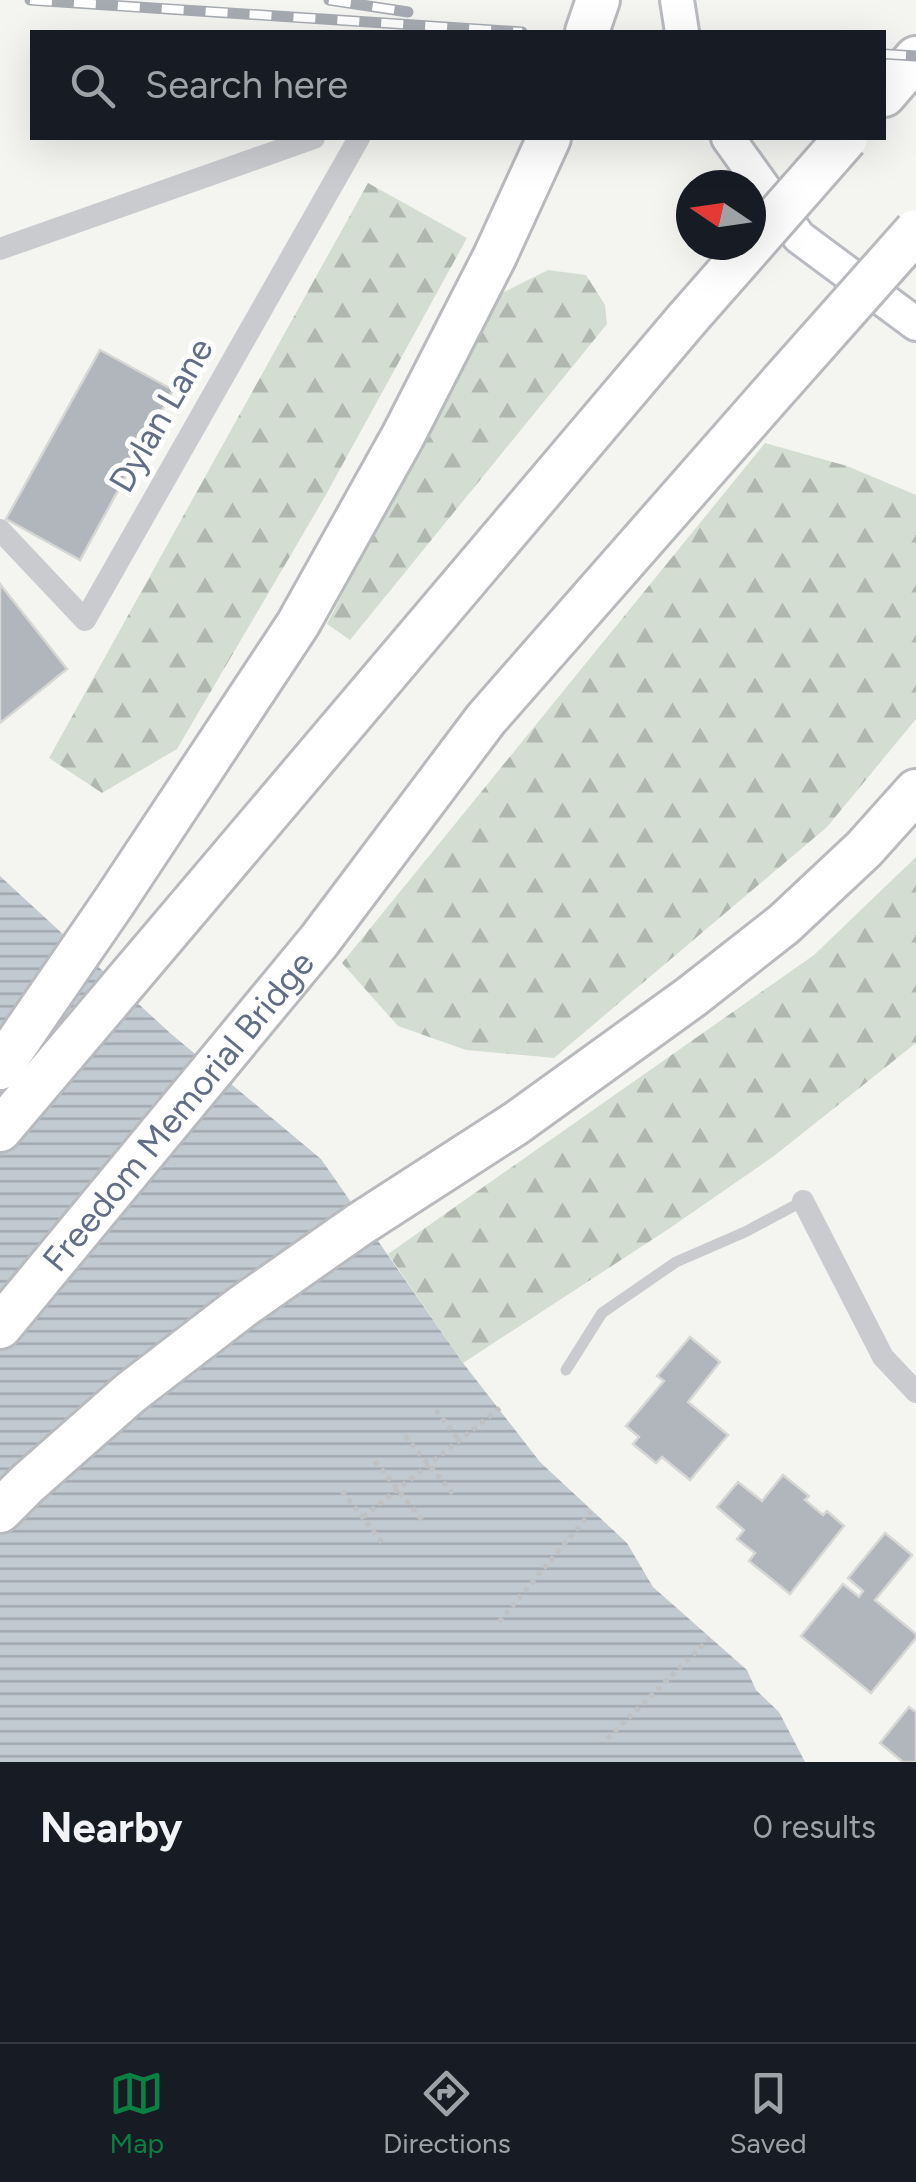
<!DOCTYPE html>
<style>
:root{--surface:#171b24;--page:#242831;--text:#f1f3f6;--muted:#9ea1a6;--line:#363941;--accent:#0b8043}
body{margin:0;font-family:Figtree,sans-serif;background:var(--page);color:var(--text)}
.compass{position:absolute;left:676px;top:170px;width:90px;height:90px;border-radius:50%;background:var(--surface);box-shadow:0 10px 40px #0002;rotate:283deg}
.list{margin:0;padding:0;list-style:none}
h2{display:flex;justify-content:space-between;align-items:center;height:130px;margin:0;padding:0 40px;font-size:42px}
h2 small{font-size:32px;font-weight:400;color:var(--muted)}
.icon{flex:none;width:55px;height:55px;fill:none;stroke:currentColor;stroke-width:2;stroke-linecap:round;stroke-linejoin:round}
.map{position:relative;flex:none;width:916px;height:1762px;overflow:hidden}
.search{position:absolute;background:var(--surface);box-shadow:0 10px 40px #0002;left:30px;right:30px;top:30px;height:110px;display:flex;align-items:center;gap:25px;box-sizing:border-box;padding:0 35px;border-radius:0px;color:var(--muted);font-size:38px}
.sheet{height:280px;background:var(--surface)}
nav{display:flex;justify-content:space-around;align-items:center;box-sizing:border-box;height:140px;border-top:2px solid var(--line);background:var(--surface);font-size:28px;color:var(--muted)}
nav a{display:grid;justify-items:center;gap:5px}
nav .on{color:var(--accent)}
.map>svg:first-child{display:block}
.forest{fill:url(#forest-firs)}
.water{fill:url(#water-rules)}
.building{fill:#b1b6bd;stroke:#d6d6d4;stroke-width:2.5}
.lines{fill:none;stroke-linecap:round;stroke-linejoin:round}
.secondary-casing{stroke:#b8bcc2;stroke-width:38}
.highway-casing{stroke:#b8babe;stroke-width:48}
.path{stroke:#c0c1c3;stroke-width:5;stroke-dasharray:5 5;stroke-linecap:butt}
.lane{stroke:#c9cbcf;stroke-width:11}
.street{stroke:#c9cbcf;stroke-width:22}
.secondary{stroke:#fff;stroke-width:32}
.highway{stroke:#fff;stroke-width:42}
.rail-casing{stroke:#a6aab1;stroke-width:11}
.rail{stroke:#fff;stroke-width:8;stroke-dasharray:22;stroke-linecap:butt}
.highway-bridge-casing{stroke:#b8babe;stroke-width:48;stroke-linecap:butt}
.highway-bridge{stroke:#fff;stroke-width:42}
.labels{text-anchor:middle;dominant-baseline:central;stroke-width:10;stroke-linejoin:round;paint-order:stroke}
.street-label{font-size:35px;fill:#616e85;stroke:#fff}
</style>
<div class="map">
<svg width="916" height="1762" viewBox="0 0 916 1762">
<defs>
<pattern id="forest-firs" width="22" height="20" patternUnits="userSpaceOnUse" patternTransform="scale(2.5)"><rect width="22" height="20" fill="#d4ddd1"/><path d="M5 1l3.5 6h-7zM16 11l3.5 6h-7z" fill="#afb7af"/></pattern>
<pattern id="water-rules" width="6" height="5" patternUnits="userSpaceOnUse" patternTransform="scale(2.5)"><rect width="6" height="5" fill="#c2cad1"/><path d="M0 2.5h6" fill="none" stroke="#a1a8af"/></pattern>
</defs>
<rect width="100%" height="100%" fill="#f4f5f1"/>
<g class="forest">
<polygon points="368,183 467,238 323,500 177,749 102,793 49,758"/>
<polygon points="548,270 586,275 605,305 607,324 350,640 327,624 496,296"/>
<polygon points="765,443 847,466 916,495 916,719 827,827 554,1058 466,1050 398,1026 342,963"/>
<polygon points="916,857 916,1043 774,1156 667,1230 463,1363 388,1254 814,955"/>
</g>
<polygon class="water" points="0,876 170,1033 321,1159 463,1363 540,1462 627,1543 653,1587 747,1670 756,1690 779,1712 805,1762 0,1762"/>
<g class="building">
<polygon points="100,350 173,390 80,560 6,519"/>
<polygon points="0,584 67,669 0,723"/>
<polygon points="690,1337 720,1362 688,1402 728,1435 690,1480 662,1457 656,1463 633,1444 639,1437 626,1426 664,1381 657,1376"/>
<polygon points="783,1475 809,1496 805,1500 823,1515 827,1511 844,1526 790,1594 749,1561 755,1553 737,1539 744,1530 717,1507 738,1482 762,1501"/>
<polygon points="885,1533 912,1555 875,1600 916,1634 916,1638 871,1693 801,1636 843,1584 859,1597 863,1591 848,1578"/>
<polygon points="909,1707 916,1712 916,1762 903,1762 880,1743"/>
</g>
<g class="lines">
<defs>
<g id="secondary">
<polyline points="677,0 682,32"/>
<polyline points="728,138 799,237 916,324"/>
</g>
<g id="highway">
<polyline points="587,32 598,0"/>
<polyline points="884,95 916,58"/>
<polyline points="0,1068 114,902 298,624 403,436 495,256 549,138"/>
<polyline points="0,1130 687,319"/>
<path id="s1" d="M 0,1327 L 319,941 L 486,719 L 781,383"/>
<polyline points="0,1511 28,1483 130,1393 243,1306 360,1224 515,1124 691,997 784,924 864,849 916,791"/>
</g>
</defs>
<use href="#secondary" class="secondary-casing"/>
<use href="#highway" class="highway-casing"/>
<g class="path">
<polyline points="436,1410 459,1440"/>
<polyline points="405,1436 453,1494"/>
<polyline points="375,1461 422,1520"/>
<polyline points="342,1491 384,1545"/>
<polyline points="363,1517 501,1407"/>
<polyline points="499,1622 591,1512"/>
<polyline points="607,1739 710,1638"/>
</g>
<polyline class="lane" points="566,1370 602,1313 676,1262 745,1232 803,1201"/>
<g class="street">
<polyline points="0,249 314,138"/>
<polyline points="0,530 85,620 359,138"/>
<polyline points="803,1201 883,1357 916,1392"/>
</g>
<use href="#secondary" class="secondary"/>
<use href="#highway" class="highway"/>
<defs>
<g id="rail">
<polyline points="30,0 522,32"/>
<polyline points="329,0 408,12"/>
<polyline points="884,54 916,56"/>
</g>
</defs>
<use href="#rail" class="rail-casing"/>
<use href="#rail" class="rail"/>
<defs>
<g id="highway-bridge">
<polyline points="687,319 846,138"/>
<polyline points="781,383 916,231"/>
</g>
</defs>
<use href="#highway-bridge" class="highway-bridge-casing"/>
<use href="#highway-bridge" class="highway-bridge"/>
</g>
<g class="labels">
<g class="street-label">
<text transform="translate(161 415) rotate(-60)">Dylan Lane</text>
<text stroke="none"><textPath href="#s1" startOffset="280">Freedom Memorial Bridge</textPath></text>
</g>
</g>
</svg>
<svg class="compass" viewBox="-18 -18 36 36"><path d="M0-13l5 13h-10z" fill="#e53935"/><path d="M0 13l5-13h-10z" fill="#9ea1a6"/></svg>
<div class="search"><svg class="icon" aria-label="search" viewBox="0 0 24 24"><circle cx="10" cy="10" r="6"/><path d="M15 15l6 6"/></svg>Search here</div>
</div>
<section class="sheet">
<h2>Nearby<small>0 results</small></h2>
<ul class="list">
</ul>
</section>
<nav>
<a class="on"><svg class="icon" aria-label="map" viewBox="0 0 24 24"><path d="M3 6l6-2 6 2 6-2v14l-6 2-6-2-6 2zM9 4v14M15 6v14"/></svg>Map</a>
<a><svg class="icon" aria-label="directions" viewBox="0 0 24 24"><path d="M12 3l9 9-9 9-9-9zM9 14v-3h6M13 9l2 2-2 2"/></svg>Directions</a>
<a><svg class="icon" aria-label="saved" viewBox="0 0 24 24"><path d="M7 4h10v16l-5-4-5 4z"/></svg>Saved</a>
</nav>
